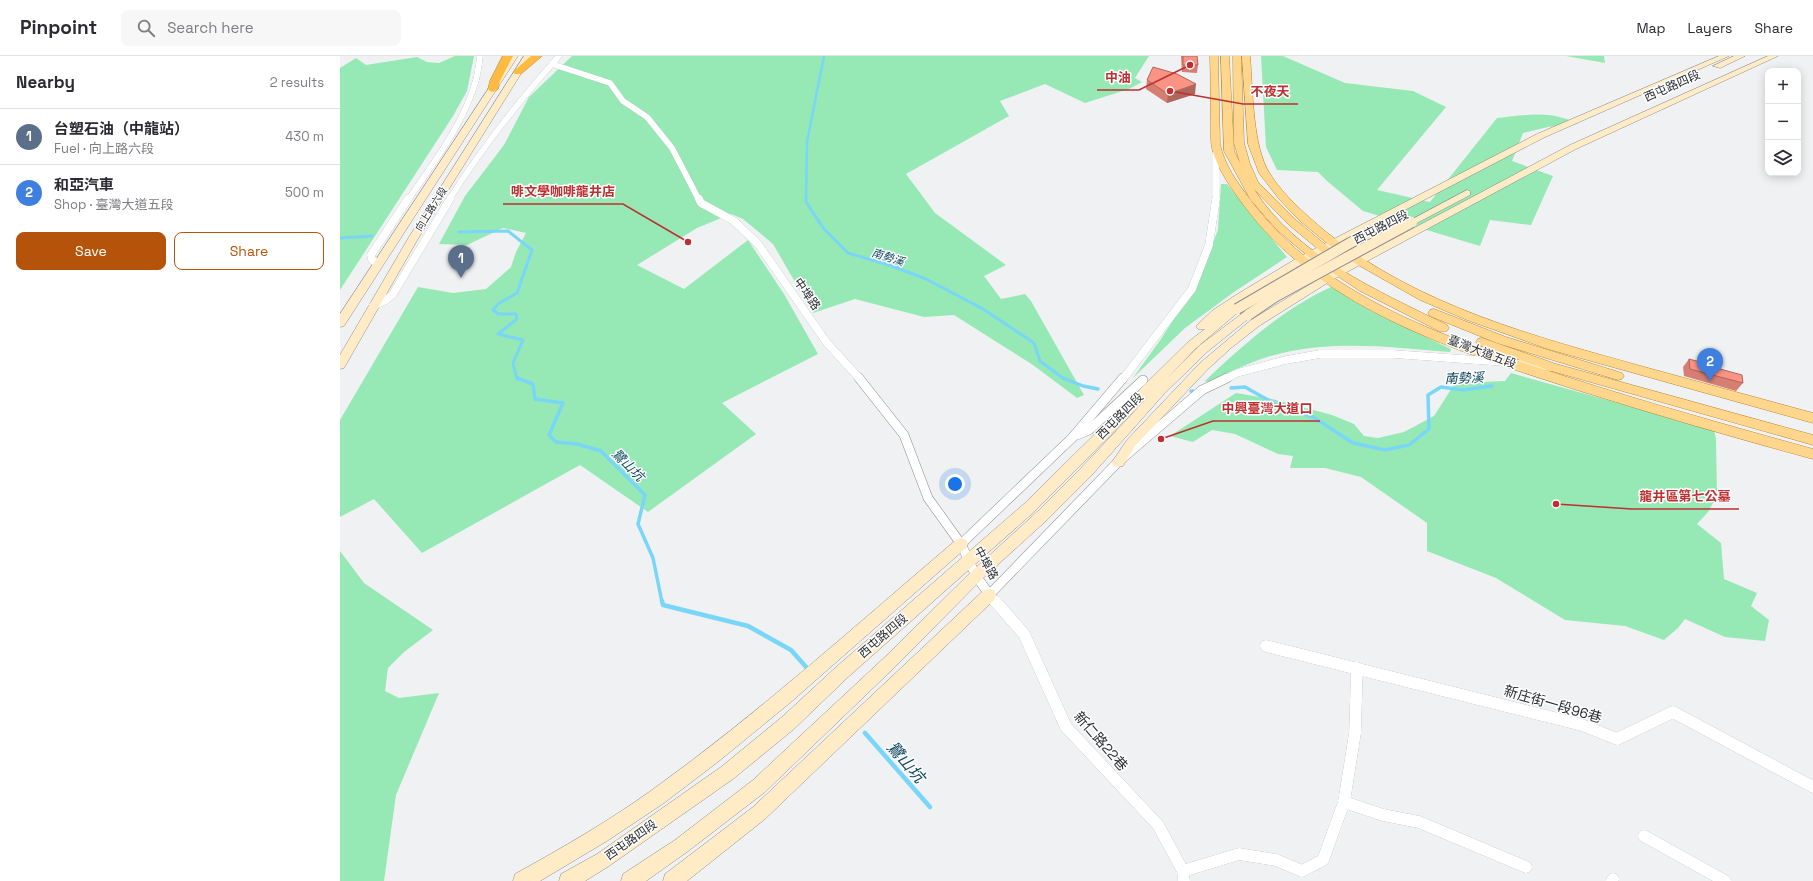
<!DOCTYPE html>
<meta charset="utf-8">
<style>
:root{--surface:#fff;--page:#f7f7f7;--text:#2b2b33;--muted:#7c7c81;--line:#e1e1e2;--accent:#b45309}
body{margin:0;font-family:"Space Grotesk","Noto Sans TC",sans-serif;background:var(--page);color:var(--text)}
.controls{position:absolute;right:12px;top:12px;display:grid;overflow:hidden;border-radius:8px;box-shadow:0 2px 10px #0003}
.controls button{width:36px;height:36px;display:grid;place-items:center;padding:0;border:0;border-bottom:1px solid var(--line);background:var(--surface);color:var(--text);font:20px sans-serif}
.you{position:absolute;left:615px;top:428px;width:14px;height:14px;margin:-10px;border:3px solid #fff;border-radius:50%;background:#1a73e8;box-shadow:0 0 0 6px #1a73e833}
.badge{display:grid;place-items:center;width:26px;height:26px;border-radius:50%;background:var(--accent);color:#fff;font-size:13px;font-weight:700}
.pin{position:absolute;translate:-50% -33px;filter:drop-shadow(0 1px 2px #0008)}
.pin::after{content:'';position:absolute;top:21px;width:14px;height:12px;background:inherit;clip-path:polygon(0 0,100% 0,50% 100%)}
.list{margin:0;padding:0;list-style:none}
h2{display:flex;justify-content:space-between;align-items:center;height:52px;margin:0;padding:0 16px;font-size:17px}
h2 small{font-size:13px;font-weight:400;color:var(--muted)}
.list li{display:grid;grid-template-columns:26px 1fr auto;gap:12px;align-items:center;box-sizing:border-box;height:56px;padding:0 16px;border-top:1px solid var(--line)}
.list b{display:block;font-size:15px;white-space:nowrap}
.list p{margin:0;font-size:13px;white-space:nowrap;color:var(--muted)}
.list em{font-size:13px;font-style:normal;color:var(--muted)}
.actions{display:flex;gap:8px;padding:12px 16px}
.actions a{flex:1;padding:9px 0;border:1px solid var(--accent);border-radius:8px;text-align:center;font-size:14px;color:var(--accent)}
.actions .main{background:var(--accent);color:#fff}
.icon{flex:none;width:22px;height:22px;fill:none;stroke:currentColor;stroke-width:2;stroke-linecap:round;stroke-linejoin:round}
.map{position:relative;flex:none;width:1473px;height:825px;overflow:hidden}
header{display:flex;align-items:center;gap:24px;box-sizing:border-box;height:56px;padding:0 20px;background:var(--surface);border-bottom:1px solid var(--line)}
header strong{font-size:19px}
nav{display:flex;gap:22px;margin-inline-start:auto;font-size:14px}
.search{width:280px;height:36px;background:var(--page);display:flex;align-items:center;gap:10px;box-sizing:border-box;padding:0 14px;border-radius:8px;color:var(--muted);font-size:15px}
main{display:flex}
aside{flex:1;background:var(--surface)}
.map>svg:first-child{display:block}
.green{fill:#96e9b4}
.lines{fill:none;stroke-linecap:round;stroke-linejoin:round}
.stream-far3{stroke:#79d6f9;stroke-width:2.5}
.stream-far2{stroke:#79d6f9;stroke-width:3}
.stream-far1{stroke:#79d6f9;stroke-width:3.5}
.stream{stroke:#79d6f9;stroke-width:4.5}
.street-far3-casing{stroke:#8c8e90;stroke-width:6}
.street-far2-casing{stroke:#8c8e90;stroke-width:8}
.street-far1-casing{stroke:#8c8e90;stroke-width:10}
.street-casing{stroke:#8c8e90;stroke-width:12}
.secondary-casing{stroke:#8c8e90;stroke-width:1}
.primary-casing{stroke:#b58939;stroke-width:1}
.highway-casing{stroke:#b58939;stroke-width:1}
.street-far3{stroke:#fff;stroke-width:6}
.street-far2{stroke:#fff;stroke-width:8}
.street-far1{stroke:#fff;stroke-width:9}
.street{stroke:#fff;stroke-width:12}
.secondary{fill:#ffebc6;fill-rule:evenodd}
.primary{fill:#ffd68c;fill-rule:evenodd}
.highway{fill:#ffbb40;fill-rule:evenodd}
.secondary-bridge-casing{stroke:#8c8e90;stroke-width:12;stroke-linecap:butt}
.secondary-bridge{stroke:#ffebc6;stroke-width:10}
.wall{fill:#d77e72}
.shaded-wall{fill:#af675c}
.building{fill:#fa9384;stroke:#af675c}
.labels{text-anchor:middle;dominant-baseline:central;stroke-width:3;stroke-linejoin:round;paint-order:stroke}
.far-street-label{font-size:10px;fill:#2b2c2d;stroke:#fdfeff}
.far-water-label{font-size:11px;font-style:italic;fill:#0e4558;stroke:#fdfeff}
.street-label{font-size:12px;fill:#2b2c2d;stroke:#fdfeff}
.water-label{font-size:13px;font-style:italic;fill:#0e4558;stroke:#fdfeff}
.near-street-label{font-size:14px;fill:#2b2c2d;stroke:#fdfeff}
.near-water-label{font-size:16px;font-style:italic;fill:#0e4558;stroke:#fdfeff}
.leader{fill:none;stroke:#be2f30;stroke-width:1.5}
.callout-dot{fill:#be2f30;stroke:#fdfeff;stroke-width:1.5}
.callout-label{font-size:13px;text-anchor:middle;font-weight:bold;fill:#be2f30;stroke:#fdfeff;stroke-width:3;stroke-linejoin:round;paint-order:stroke}
</style>
<header>
<strong>Pinpoint</strong>
<div class="search"><svg class="icon" aria-label="search" viewBox="0 0 24 24"><circle cx="10" cy="10" r="6"/><path d="M15 15l6 6"/></svg>Search here</div>
<nav><a>Map</a><a>Layers</a><a>Share</a></nav>
</header>
<main>
<aside>
<h2>Nearby<small>2 results</small></h2>
<ul class="list">
<li><span class="badge" style="background:#5c6f8a">1</span><div><b>台塑石油（中龍站）</b><p>Fuel · 向上路六段</p></div><em>430 m</em></li>
<li><span class="badge" style="background:#3f7fe0">2</span><div><b>和亞汽車</b><p>Shop · 臺灣大道五段</p></div><em>500 m</em></li>
</ul>
<div class="actions"><a class="main">Save</a><a>Share</a></div>
</aside>
<div class="map">
<svg width="1473" height="825" viewBox="0 0 1473 825">
<rect width="100%" height="100%" fill="#eff1f3"/>
<g class="green">
<polygon points="115,0 134,0 127,35 113,60 0,234 0,12 16,2 26,9 77,1 87,6 99,7"/>
<polygon points="232,0 809,0 795,22 802,26 789,33 745,47 705,28 660,45 669,60 566,118 595,157 666,209 644,220 661,243 685,238 691,245 744,339 737,342 693,309 614,259 584,261 515,243 473,257 433,188 403,163 391,158 357,172 297,209 344,233 408,184 444,238 478,298 382,347 416,378 308,456 240,409 82,497 34,443 0,461 0,364 78,231 113,237 146,233 171,211 176,196 186,177 163,172 127,189 99,188 125,140 164,89 189,41"/>
<path d="M 921,0 L 943,0 L 1005,27 L 1073,35 L 1106,51 L 1037,134 L 1090,146 L 1157,62 C 1187,59 1210,54 1238,68 L 1208,71 L 1183,77 L 1172,105 L 1213,120 L 1191,169 L 1150,164 L 1140,190 L 1023,155 L 987,125 L 978,116 L 937,114 L 926,91 Z"/>
<polygon points="1226,0 1264,0 1265,7"/>
<polygon points="881,128 887,128 947,201 894,236 845,272 793,322 821,283 858,225 878,174"/>
<path d="M 991,231 L 1031,255 L 1111,293 L 1110,296 C 1048,291 982,282 921,303 C 903,309 886,319 868,326 L 865,325 C 903,289 943,253 991,231 Z"/>
<polygon points="1171,317 1374,374 1376,383 1377,440 1368,456 1357,468 1381,487 1384,523 1417,537 1411,550 1429,564 1425,585 1385,581 1345,563 1338,572 1324,584 1285,570 1225,564 1156,522 1087,495 1087,467 1021,421 985,412 950,412 953,400 938,398 895,378 872,374 853,386 830,380 896,337 932,343 992,359 1014,368 1024,380 1038,382 1064,376 1094,360 1115,327 1165,325"/>
<polygon points="0,495 24,527 93,574 64,596 48,612 45,635 59,642 99,637 56,739 44,825 0,825"/>
</g>
<g class="lines">
<polyline class="stream-far3" points="466,144 467,86 484,0"/>
<g class="stream-far2">
<polyline points="466,143 466,146 484,173 508,197 552,210 586,223 643,253 694,287 700,305 724,323"/>
<polyline points="119,176 168,175 192,194 177,237 158,248 153,254 158,258 176,258 177,263 158,278 183,284 173,307 177,323"/>
<polyline points="0,182 32,180"/>
</g>
<g class="stream-far1">
<polyline points="177,322 193,328 195,343 223,347 209,379 216,386 237,388 261,395 305,439 298,468 313,502 322,546"/>
<polyline points="723,322 743,330 758,333"/>
<polyline points="891,332 905,331 937,349 973,361 1013,387 1045,394 1069,389 1089,373 1088,339 1101,331 1123,334 1152,330"/>
<polyline points="851,335 853,335"/>
</g>
<g class="stream">
<polyline points="322,545 323,549 408,570 451,594 467,612"/>
<polyline points="525,677 590,751"/>
</g>
<defs>
<g id="street-far3">
<polyline points="212,8 270,27 283,45 307,61 332,92 359,144"/>
<path d="M 68,144 C 93,107 124,68 136,24 C 138,17 139,8 140,0"/>
<path d="M 109,144 C 141,93 179,45 219,0"/>
<polyline points="876,144 876,94"/>
</g>
<g id="street-far2">
<polyline points="359,143 361,147 394,165 418,188 487,287 520,323"/>
<polyline points="38,207 32,204 31,199 68,143"/>
<polyline points="33,250 46,244 53,238 110,143"/>
<polyline points="783,323 852,233 869,189 876,143"/>
<polyline points="885,323 897,317 946,304 980,298 1053,298 1164,306"/>
</g>
<g id="street-far1">
<polyline points="519,322 564,379 588,442 621,488 636,520 655,546"/>
<polyline points="737,379 749,374 803,324"/>
<polyline points="621,488 732,382 783,322"/>
<polyline points="649,539 778,406 862,334 887,322"/>
</g>
<g id="street">
<polyline points="655,545 684,578 726,671 818,769 843,815 844,825"/>
<polyline points="926,590 1242,669 1277,683 1333,656 1473,731"/>
<polyline points="1004,746 1043,759 1079,766 1186,811"/>
<polyline points="1304,780 1385,825"/>
<polyline points="843,815 899,798 936,804 962,815 983,804 1004,746 1015,677 1017,612"/>
<polyline points="1272,825 1273,823"/>
</g>
<g id="secondary">
<polygon points="170,0 178,0 4,270 0,271 0,258"/>
<polygon points="184,0 192,0 79,181 4,312 0,313 0,299 69,181"/>
<polygon points="1379,0 1389,0 1203,82 967,205 894,250 901,250 902,253 856,292 827,322 859,290 904,256 908,255 913,259 867,296 824,338 751,420 708,463 641,524 556,610 425,736 347,796 306,825 281,825 283,818 335,784 413,724 546,600 631,516 698,455 741,412 809,340 695,455 507,622 454,673 393,723 269,810 245,825 219,825 221,818 257,798 381,711 442,661 495,612 685,447 848,286 865,273 858,273 856,270 873,254 896,239 959,201 1197,78"/>
<polygon points="1394,0 1405,0 1380,12 1373,10"/>
<polygon points="1428,0 1438,0 1236,93 992,224 919,270 891,292 868,313 795,390 783,410 778,411 773,410 772,406 787,384 860,307 911,264 984,220 1230,89"/>
<polygon points="1127,134 1130,135 1130,139 1075,168 1072,169 1067,166"/>
<polygon points="1171,303 1211,307 1217,311 1211,315 1167,310 1165,307 1167,304"/>
<path d="M 621,482 L 626,484 L 628,488 L 626,492 L 451,646 L 379,705 L 324,747 L 267,785 L 200,825 L 173,825 L 175,818 C 222,792 269,765 312,734 C 419,657 516,569 616,484 Z"/>
<polygon points="649,533 654,534 656,539 654,544 425,763 347,825 323,825 325,818 413,751 644,534"/>
</g>
<g id="primary">
<path d="M 870,0 L 878,0 L 880,88 C 884,108 897,126 909,142 C 983,243 1112,284 1227,321 C 1308,347 1390,370 1473,393 L 1473,403 C 1395,382 1317,359 1240,335 C 1119,296 980,254 902,147 C 891,132 880,116 874,99 C 870,88 871,79 871,68 C 870,45 871,23 870,0 Z"/>
<path d="M 881,0 L 889,0 L 894,95 L 900,107 L 894,87 L 893,0 L 901,0 L 904,87 L 910,108 L 918,126 L 957,165 L 1004,204 L 1006,206 L 1004,208 L 996,208 L 949,169 L 914,133 C 955,199 1040,236 1107,269 L 1109,272 L 1107,275 L 1099,275 L 1020,235 L 969,201 L 937,174 L 910,143 L 884,95 Z"/>
<path d="M 902,0 L 910,0 C 913,33 912,90 930,118 C 944,140 965,158 985,175 C 1077,250 1196,281 1308,312 C 1363,327 1418,342 1473,357 L 1473,367 L 1208,293 L 1127,264 L 1080,244 L 1004,201 L 960,165 L 939,143 L 919,117 L 908,88 Z"/>
<polygon points="1094,253 1166,281 1282,317 1284,320 1282,323 1278,324 1157,287 1090,260 1088,257 1090,254"/>
<polygon points="1142,282 1216,308 1473,379 1473,389 1208,314 1138,289 1136,286 1138,283"/>
</g>
<g id="highway">
<polygon points="163,0 173,0 160,25 158,33 153,36 150,35 148,33 150,25"/>
<polygon points="191,0 202,0 181,18 175,18 173,16 175,14"/>
</g>
</defs>
<use href="#street-far3" class="street-far3-casing"/>
<use href="#street-far2" class="street-far2-casing"/>
<use href="#street-far1" class="street-far1-casing"/>
<use href="#street" class="street-casing"/>
<use href="#secondary" class="secondary-casing"/>
<use href="#primary" class="primary-casing"/>
<use href="#highway" class="highway-casing"/>
<use href="#street-far3" class="street-far3"/>
<use href="#street-far2" class="street-far2"/>
<use href="#street-far1" class="street-far1"/>
<use href="#street" class="street"/>
<use href="#secondary" class="secondary"/>
<use href="#primary" class="primary"/>
<use href="#highway" class="highway"/>
<defs>
<g id="secondary-bridge">
<polyline points="897,253 1010,187 1062,160"/>
<polyline points="908,259 936,240 1072,166"/>
</g>
</defs>
<use href="#secondary-bridge" class="secondary-bridge-casing"/>
<use href="#secondary-bridge" class="secondary-bridge"/>
</g>
<g class="wall">
<polygon points="841,0 857,0 858,9 857,17 842,16"/>
<polygon points="807,24 855,38 827,47 806,33"/>
<polygon points="1349,303 1380,313 1403,327 1396,335 1344,320 1343,311"/>
</g>
<polygon class="shaded-wall" points="856,28 855,38 827,47 828,38"/>
<g class="building">
<polygon points="843,0 857,0 858,9 843,9"/>
<polygon points="813,11 837,18 856,28 828,38 807,24"/>
<polygon points="1349,303 1379,311 1380,313 1402,319 1403,327 1350,313"/>
</g>
<g class="labels">
<g class="far-street-label">
<text transform="translate(91 153) rotate(-58)">向上路六段</text>
</g>
<g class="far-water-label">
<text transform="translate(548 201) rotate(18)">南勢溪</text>
</g>
<g class="street-label">
<text transform="translate(1332 30) rotate(-24)">西屯路四段</text>
<text transform="translate(1041 171) rotate(-27)">西屯路四段</text>
<text transform="translate(467 238) rotate(55)">中埠路</text>
<text transform="translate(1142 296) rotate(21)">臺灣大道五段</text>
<text transform="translate(780 360) rotate(-45)">西屯路四段</text>
<text transform="translate(646 507) rotate(61)">中埠路</text>
<text transform="translate(543 580) rotate(-41)">西屯路四段</text>
<text transform="translate(291 784) rotate(-35)">西屯路四段</text>
</g>
<g class="water-label">
<text transform="translate(1124 322) rotate(-2)">南勢溪</text>
<text transform="translate(288 409) rotate(45)">鷺山坑</text>
</g>
<g class="near-street-label">
<text transform="translate(1213 648) rotate(16)">新庄街一段96巷</text>
<text transform="translate(761 685) rotate(49)">新仁路22巷</text>
</g>
<g class="near-water-label">
<text transform="translate(566 706) rotate(49)">鷺山坑</text>
</g>
</g>
<path class="leader" d="M850 9L799 34H757M830 35L903 48H958M348 186L283 148H163M821 383L873 365H980M1216 448L1292 453H1399"/>
<g class="callout-dot">
<circle cx="850" cy="9" r="4"/>
<circle cx="830" cy="35" r="4"/>
<circle cx="348" cy="186" r="4"/>
<circle cx="821" cy="383" r="4"/>
<circle cx="1216" cy="448" r="4"/>
</g>
<g class="callout-label">
<text x="778" y="26">中油</text>
<text x="930" y="40">不夜天</text>
<text x="223" y="140">啡文學咖啡龍井店</text>
<text x="927" y="357">中興臺灣大道口</text>
<text x="1345" y="445">龍井區第七公墓</text>
</g>
</svg>
<div class="controls">
<button>+</button>
<button>−</button>
<button><svg class="icon" aria-label="layers" viewBox="0 0 24 24"><path d="M12 4l9 5-9 5-9-5zM3 14l9 5 9-5"/></svg></button>
</div>
<div class="you"></div>
<div class="pin badge" style="left:121px;top:222px;background:#5c6f8a">1</div>
<div class="pin badge" style="left:1370px;top:325px;background:#3f7fe0">2</div>
</div>
</main>
